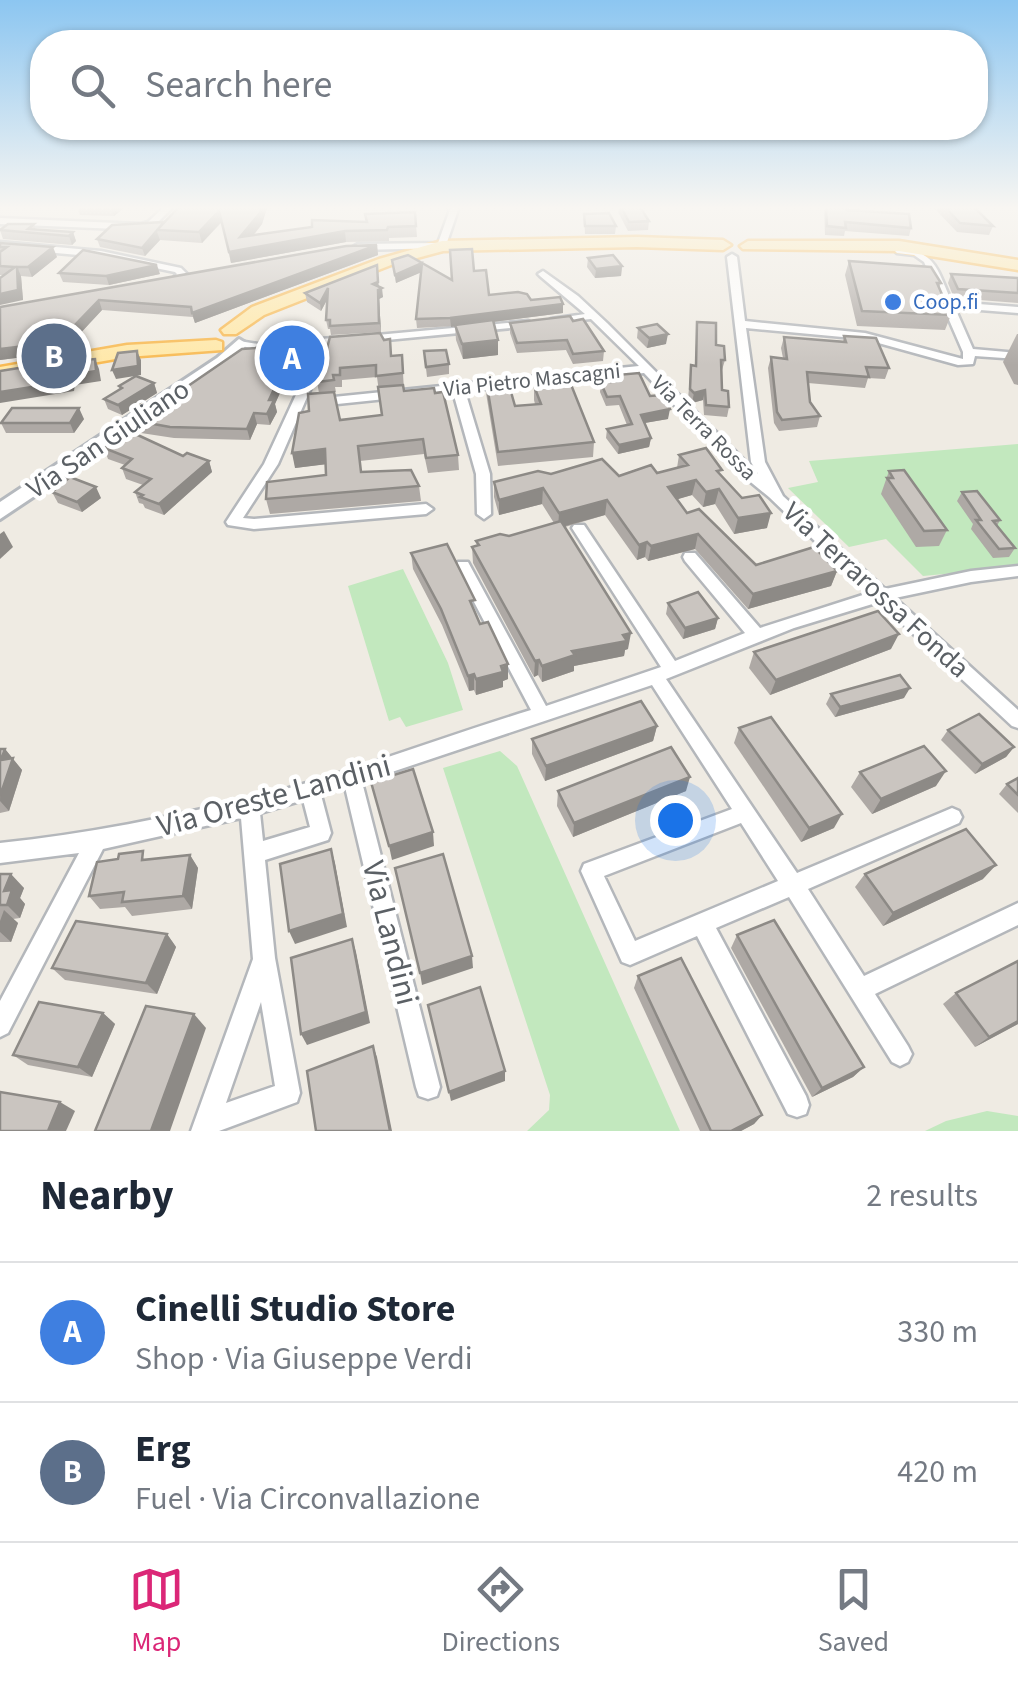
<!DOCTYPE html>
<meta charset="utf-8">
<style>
:root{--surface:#fff;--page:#f2f2f3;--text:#1f2937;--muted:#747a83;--line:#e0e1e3;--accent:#db2777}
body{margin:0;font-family:"Source Sans 3",sans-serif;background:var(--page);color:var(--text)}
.you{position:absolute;left:675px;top:820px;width:35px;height:35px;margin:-25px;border:8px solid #fff;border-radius:50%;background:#1a73e8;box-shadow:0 0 0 15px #1a73e833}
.badge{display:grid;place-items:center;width:65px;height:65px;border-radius:50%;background:var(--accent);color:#fff;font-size:32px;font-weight:700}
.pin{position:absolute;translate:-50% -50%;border:5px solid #fff;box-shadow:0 2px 10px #0006}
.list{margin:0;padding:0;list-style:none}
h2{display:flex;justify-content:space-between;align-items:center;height:130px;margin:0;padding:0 40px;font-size:42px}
h2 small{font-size:32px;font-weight:400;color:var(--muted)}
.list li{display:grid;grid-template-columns:65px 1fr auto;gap:30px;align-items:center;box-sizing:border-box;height:140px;padding:0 40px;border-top:2px solid var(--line)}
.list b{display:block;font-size:38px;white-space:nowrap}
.list p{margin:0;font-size:32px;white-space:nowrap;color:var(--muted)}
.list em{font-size:32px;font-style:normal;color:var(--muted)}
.icon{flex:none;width:55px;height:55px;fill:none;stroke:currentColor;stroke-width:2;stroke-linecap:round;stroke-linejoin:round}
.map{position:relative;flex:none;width:1018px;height:1131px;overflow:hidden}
.search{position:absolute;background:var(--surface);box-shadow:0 2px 8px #0004;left:30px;right:30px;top:30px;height:110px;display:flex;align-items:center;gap:25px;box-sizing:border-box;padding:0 35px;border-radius:40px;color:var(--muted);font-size:38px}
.sheet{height:410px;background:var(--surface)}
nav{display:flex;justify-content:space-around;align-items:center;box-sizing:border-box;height:140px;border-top:2px solid var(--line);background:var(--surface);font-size:28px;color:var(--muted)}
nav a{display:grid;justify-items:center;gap:5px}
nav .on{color:var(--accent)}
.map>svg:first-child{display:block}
.green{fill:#c2e8be}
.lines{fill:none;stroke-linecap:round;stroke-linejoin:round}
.minor-casing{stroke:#b4b7bb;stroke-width:5}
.secondary-casing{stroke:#b5b9be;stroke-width:6}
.primary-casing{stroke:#f8ba53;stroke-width:5}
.minor{fill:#fff;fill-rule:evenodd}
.secondary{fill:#fff;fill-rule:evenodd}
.primary{fill:#ffe8a8;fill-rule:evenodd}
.wall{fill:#aea9a5;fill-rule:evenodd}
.shaded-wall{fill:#8d8a86}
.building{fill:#cac5c0;stroke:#8d8a86;stroke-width:2.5}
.shop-dot{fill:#3f7fe0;stroke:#fff;stroke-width:4}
.labels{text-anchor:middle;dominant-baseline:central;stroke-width:9;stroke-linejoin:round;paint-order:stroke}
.far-shop-label{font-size:22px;fill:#366cbe;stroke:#fff;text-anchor:start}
.far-street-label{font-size:22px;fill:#5b6065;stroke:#fff}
.street-label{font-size:28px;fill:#5b6065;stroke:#fff}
.near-street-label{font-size:32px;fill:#5b6065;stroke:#fff}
</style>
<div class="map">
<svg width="1018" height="1131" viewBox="0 0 1018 1131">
<rect width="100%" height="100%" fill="#efebe3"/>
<g class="green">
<polygon points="1018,444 1018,567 923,576 886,539 849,547 788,488 818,482 809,461"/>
<polygon points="403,569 448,663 463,710 406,727 400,717 389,721 348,586"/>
<polygon points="500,751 517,766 680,1131 527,1131 549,1110 550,1095 443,768"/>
<polygon points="987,1111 1018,1116 1018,1131 925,1131 946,1121"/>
</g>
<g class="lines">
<defs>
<g id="minor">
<polygon points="164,207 173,207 154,226 142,230 0,224 0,218 141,224 148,222"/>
<polygon points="451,207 459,207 445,248 358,250 353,247 358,244 438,243"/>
<polygon points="835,207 854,207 856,209 852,212"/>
<polygon points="0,242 101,251 181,268 187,274 178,281 173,278 177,274 175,272 101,257 0,248"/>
<path d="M 900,248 C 938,253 937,271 952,302 L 1018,307 L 1018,313 L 955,308 L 973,349 L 1018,353 L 1018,359 L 975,356 L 973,364 L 958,365 L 864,339 L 746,328 L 765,462 L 783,496 L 885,589 L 971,571 L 1018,566 L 1018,576 L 971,582 L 895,598 L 1018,710 L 1018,728 L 1012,726 L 879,602 L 794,628 L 666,679 L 797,873 L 945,811 L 952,808 L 959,811 L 962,817 L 959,823 L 808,889 L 864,976 L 1018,903 L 1018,925 L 875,994 L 908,1046 L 912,1054 L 908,1062 L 900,1066 L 892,1062 L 789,897 L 716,928 L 806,1096 L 809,1105 L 806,1114 L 797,1117 L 788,1114 L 697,936 L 630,965 L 622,962 L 581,871 L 584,864 L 732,809 L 652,685 L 362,782 L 440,1087 L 437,1096 L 428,1099 L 419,1096 L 416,1087 L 345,787 L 321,795 L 331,833 L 328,840 L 265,860 L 275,958 L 300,1093 L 297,1102 L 219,1131 L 191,1131 L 253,959 L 241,818 L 103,849 L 8,1033 L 0,1037 L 0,1001 L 79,853 L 0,863 L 0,843 C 88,834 169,817 255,797 C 348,774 439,738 531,710 L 455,566 L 458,562 L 468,562 L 546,706 L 661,667 L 572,528 L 574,525 L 584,525 L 675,661 L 745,633 L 685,561 L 683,557 L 685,553 L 695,553 L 760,628 L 869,593 L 769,497 L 736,470 L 644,373 L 465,391 L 490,474 L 491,514 L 484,519 L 477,514 L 476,474 L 453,392 L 318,406 L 314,405 L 314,399 L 639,366 L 591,319 L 551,323 L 551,319 L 585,314 L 540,276 L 538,274 L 543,271 L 578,296 L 607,323 L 758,474 L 751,462 L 727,257 L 732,254 L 737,257 L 745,321 L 865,333 L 963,359 L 963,352 L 924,262 L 914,255 L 897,253 L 895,251 ZM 303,800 L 310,827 L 263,841 L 260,813 ZM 741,823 L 778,881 L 635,941 L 604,876 ZM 261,1002 L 275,1086 L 226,1103 Z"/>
<polygon points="528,321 533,324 532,326 366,342 361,339 366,336"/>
<polygon points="333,338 338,341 330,344 278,464 243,518 254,519 426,504 433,509 426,514 254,529 228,525 226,522 264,464 319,345 258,350 234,344 239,341 258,344"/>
</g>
<polygon id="secondary" points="239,339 247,344 229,366 0,519 0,502 217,358"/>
<g id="primary">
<polygon points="637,237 723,240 731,245 723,250 637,247 443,251 391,265 264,315 236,334 224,334 221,330 252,307 379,259 442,241"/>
<polygon points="748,241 899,241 1018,260 1018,270 899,251 743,249 740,246"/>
<polygon points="216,340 222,342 222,350 127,357 0,379 0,367 127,345"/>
</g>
</defs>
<use href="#minor" class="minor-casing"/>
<use href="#secondary" class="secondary-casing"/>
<use href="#primary" class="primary-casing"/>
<use href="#minor" class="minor"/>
<use href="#secondary" class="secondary"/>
<use href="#primary" class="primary"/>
</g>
<g class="wall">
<polygon points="77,207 125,207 114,216 80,215"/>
<polygon points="179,207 267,207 262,224 253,236 366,222 365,214 415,212 417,237 389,238 389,241 346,242 231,263 222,222 202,243 160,240 145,256 100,247 97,239 164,222"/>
<polygon points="619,207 640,207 649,221 648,230 628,231 618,212"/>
<polygon points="824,207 848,207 847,210 911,228 909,236 845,231 844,236 825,235"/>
<polygon points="933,207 974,207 993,226 989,235 957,232"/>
<polygon points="584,214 616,226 615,234 585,234"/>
<polygon points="34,224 36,230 73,232 76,241 72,245 3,239 0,230"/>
<polygon points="0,243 57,257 32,277 21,276 23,300 3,275 0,275"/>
<polygon points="377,245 378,255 195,323 193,317 102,310 75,339 63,339 62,352 0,360 0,307"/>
<polygon points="588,258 622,266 621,276 595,278 587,267"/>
<polygon points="392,260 452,280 474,271 489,295 531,300 563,313 493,322 498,340 498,355 463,359 456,340 455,326 417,328 416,319 421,272 396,283"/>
<polygon points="849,261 941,283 939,288 951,315 945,330 857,326 845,275"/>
<polygon points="59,273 160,274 109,285 63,282"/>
<polygon points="951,274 1018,278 1018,303 954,298 948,283"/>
<polygon points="379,287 383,297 379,299 381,332 331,335 330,329 328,329 326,320 327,300 321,311 307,302 305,293"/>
<polygon points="573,321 604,351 603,361 573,364 566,350 517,353 510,333 510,323"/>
<polygon points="697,322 716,345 725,360 722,370 722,390 729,407 727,417 704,415 703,400 692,403 688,399 691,365 695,366"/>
<polygon points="638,328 666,344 647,348 637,338"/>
<polygon points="1017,334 1018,334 1018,385 1014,384 1003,362"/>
<polygon points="844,336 889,368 885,379 868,378 865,388 808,383 810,402 820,416 817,427 779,431 774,423 768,368 771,357 783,358 781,348 784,337 843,341"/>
<polygon points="424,351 449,364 449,374 427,377"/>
<path d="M 402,355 L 404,391 L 458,455 L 459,470 L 428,473 L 424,454 L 360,461 L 361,472 L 419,486 L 421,501 L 270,514 L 266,499 L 326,475 L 326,464 L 295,468 L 309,411 L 319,393 L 317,382 L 317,366 ZM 377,377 L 382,415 L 340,420 L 334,392 L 336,392 L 335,387 L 342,387 L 342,380 Z"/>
<polygon points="298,356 294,363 296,373 290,386 283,386 275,404 277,412 270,425 257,424 250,440 174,438 141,433 137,421"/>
<polygon points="617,375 650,396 668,419 644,423 651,438 649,447 618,454 606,438 607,429 627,425 619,405 606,406 600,392 601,383 616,382"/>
<polygon points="486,380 515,406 535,404 534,400 534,386 594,442 593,457 498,466 486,393"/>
<polygon points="154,383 157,393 122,415 108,409 104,399 120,389 119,386"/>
<polygon points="84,419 74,433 6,433 1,423"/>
<polygon points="104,448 183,456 209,461 212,472 164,515 145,508 143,504 139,503 135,492 143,485 126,479 122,468 125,465 108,459"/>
<polygon points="679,455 721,475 767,528 734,534 715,504 703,507 692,495 677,499 687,513 756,565 837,571 831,586 748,609 695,549 648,561 645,557 637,560 605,515 565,527 628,649 625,650 624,656 574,666 574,671 542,682 538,675 534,677 473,563 472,547 477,546 476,541 509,536 554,523 542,504 499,515 494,497 494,482 551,474 619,476 657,473 677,468"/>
<polygon points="889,471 947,530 939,546 916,547 881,494"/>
<polygon points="52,492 101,498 82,512 58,503"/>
<polygon points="962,492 1000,520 997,526 1015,548 1009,557 993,558 971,529 973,524 957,501"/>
<polygon points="411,553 475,612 508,679 503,681 503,687 476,695 474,690 469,691 442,625 413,569"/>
<polygon points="668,603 718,618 715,629 683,639 666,614"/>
<polygon points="891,649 770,695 749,668 754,652"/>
<polygon points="831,694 904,698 835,717 826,704"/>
<polygon points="657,726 653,741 545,781 532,754 532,739"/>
<polygon points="739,728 834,828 801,842 734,743"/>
<polygon points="948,730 1014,747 1006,757 975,774 941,740"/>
<polygon points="0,749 5,749 22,770 9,811 0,813"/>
<polygon points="860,772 936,786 872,814 851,787"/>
<polygon points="1018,778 1018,813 999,794 1007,784"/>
<polygon points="558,791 686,791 573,837 557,806"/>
<polygon points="190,855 198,868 192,909 132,916 125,907 100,909 89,896 149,859"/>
<polygon points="0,874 24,888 20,898 25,904 20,918 13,919 18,923 11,942 0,942"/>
<polygon points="865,874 983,879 883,926 855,887"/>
<polygon points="167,934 176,947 157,994 65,980 52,968"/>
<polygon points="737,935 864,1067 853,1077 812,1097 731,948"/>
<polygon points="1018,961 1018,1024 975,1047 943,1004 956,993"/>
<polygon points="638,976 762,1115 754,1124 741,1131 700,1131 634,988"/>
<polygon points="103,1013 115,1024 92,1077 28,1065 13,1055"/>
</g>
<g class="shaded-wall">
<polygon points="111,207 125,207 114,216"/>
<polygon points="262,207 267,208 262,224 243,248 240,237"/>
<polygon points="219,211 222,221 202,243 199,232"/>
<polygon points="345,231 346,242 231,263 229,252"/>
<polygon points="73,232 76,241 72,245 69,236"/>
<polygon points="157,232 160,240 145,256 142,248"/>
<polygon points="377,245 378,255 195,323 192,313"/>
<polygon points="53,247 57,257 32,277 28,267"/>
<polygon points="422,263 422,272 396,283 395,275"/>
<polygon points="157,265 160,274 109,285 106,276"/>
<polygon points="377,265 379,289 382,288 383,297 379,299 381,332 373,284"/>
<polygon points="622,266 621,276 595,278 596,269"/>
<polygon points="17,267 21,276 23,300 0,305 0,294"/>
<polygon points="328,288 329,296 321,311 320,303"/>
<polygon points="99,300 102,310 75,339 71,329"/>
<polygon points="563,304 563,313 451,327 450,318"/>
<polygon points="59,329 63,339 62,352 0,360 0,348"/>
<polygon points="668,334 666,344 647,348 649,338"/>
<polygon points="498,340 498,355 463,359 462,344"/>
<polygon points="296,345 298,356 294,363 296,373 290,386 286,362"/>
<polygon points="137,351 141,360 141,375 116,379 112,370"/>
<polygon points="95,359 99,369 101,381 75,385 74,391 0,403 0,392 71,375"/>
<polygon points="281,374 283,386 275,404 277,412 270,425 267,414 269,400"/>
<polygon points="154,383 157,393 122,415 118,405"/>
<polygon points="705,390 703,400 692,403 694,393"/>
<polygon points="79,408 84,419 74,433 70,423"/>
<polygon points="670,409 668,419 639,424 641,415"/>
<polygon points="254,413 257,424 250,440 247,429"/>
<polygon points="651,438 649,447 618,454 619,445"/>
<polygon points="325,449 328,464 295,468 292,453"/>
<polygon points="209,461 212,472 164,515 159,504"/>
<polygon points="696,480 692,495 665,503 668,487"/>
<polygon points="96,487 101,498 82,512 77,502"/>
<polygon points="543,488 542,504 499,515 499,500"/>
<polygon points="719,489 715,504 703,507 706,492"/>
<polygon points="607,500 605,515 558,528 559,513"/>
<polygon points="771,513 767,528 734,534 738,518"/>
<polygon points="4,531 13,547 0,559 0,534"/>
<polygon points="698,534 695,549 648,561 651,546"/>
<polygon points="647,542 645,557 637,560 639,545"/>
<polygon points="837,571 831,586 748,609 753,594"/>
<polygon points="718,618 715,629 683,639 685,628"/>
<polygon points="631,633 628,649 625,650 624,656 574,666 574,671 542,682 542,666 572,651"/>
<polygon points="899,634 891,649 770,695 776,680"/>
<polygon points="539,660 538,675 534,677 535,661"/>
<polygon points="508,664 508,679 503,681 503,687 476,695 476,679"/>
<polygon points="474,674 474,690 469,691 468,676"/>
<polygon points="910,688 904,698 835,717 840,707"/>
<polygon points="657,726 653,741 545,781 546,766"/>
<polygon points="1014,747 1006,757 975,774 982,764"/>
<polygon points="5,749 22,770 9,811 0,801 1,760"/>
<polygon points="946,771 936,786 872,814 881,799"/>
<polygon points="690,777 686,791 573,837 574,823"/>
<polygon points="842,814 834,828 801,842 809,828"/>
<polygon points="433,832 434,846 392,860 389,846"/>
<polygon points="331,849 335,863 347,927 295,944 289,931"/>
<polygon points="190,855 198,868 192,909 183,896"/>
<polygon points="996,865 983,879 883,926 893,913"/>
<polygon points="11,874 24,888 20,898 25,904 20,918 7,905 4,891"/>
<polygon points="4,910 18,923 11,942 0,932 0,921"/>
<polygon points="167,934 176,947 157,994 146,983"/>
<polygon points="352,939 356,952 370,1023 307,1045 301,1034"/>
<polygon points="472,956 473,968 422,985 420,973"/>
<polygon points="103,1013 115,1024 92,1077 78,1067"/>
<polygon points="194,1014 206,1028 170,1131 151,1131"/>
<polygon points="1018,1021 1018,1024 975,1047 989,1037"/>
<polygon points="373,1046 377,1057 392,1131 390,1131"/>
<polygon points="864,1067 853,1077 812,1097 822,1088"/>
<polygon points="505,1071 505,1081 451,1101 449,1092"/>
<polygon points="60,1102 75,1111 66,1131 48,1131"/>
<polygon points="762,1115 754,1124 741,1131 731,1131"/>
</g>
<g class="building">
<polygon points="179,207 262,207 260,213 240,237 312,227 312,220 367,222 365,214 415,212 416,226 388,227 387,230 345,231 229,252 219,211 199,232 157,230"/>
<polygon points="621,207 640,207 649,221 629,222"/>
<polygon points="826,207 848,207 847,210 909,214 911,228 845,222 846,228 827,226"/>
<polygon points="945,207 974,207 993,226 960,223"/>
<polygon points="609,213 616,226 585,226 584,214"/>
<polygon points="164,222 142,248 97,239 112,225"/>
<polygon points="8,224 34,224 28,229 73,232 69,236 0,230"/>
<polygon points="0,243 53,247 28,267 17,267 18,290 0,294 0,278 15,267 0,266 0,252 7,247 0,247"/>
<polygon points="377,245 192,313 191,307 99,300 71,329 59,329 58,342 0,349 0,307 346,246"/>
<polygon points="472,249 474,271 486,270 489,295 518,292 527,294 531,300 560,297 563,304 450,318 416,319 422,263 395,275 392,260 408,255 452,280 450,250"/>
<polygon points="83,250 157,265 106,276 59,273"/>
<polygon points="613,255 622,266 596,269 588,258"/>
<polygon points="849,261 931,267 941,283 937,283 951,315 862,311"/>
<polygon points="377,265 378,282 373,284 382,288 378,290 379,323 330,326 330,320 326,320 328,288 320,303 305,293"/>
<polygon points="951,274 1018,278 1018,293 958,289"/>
<polygon points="570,316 573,321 583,319 604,351 573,354 567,340 517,343 510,323"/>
<polygon points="493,320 498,340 462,344 455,325"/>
<polygon points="697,322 716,323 716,345 724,346 725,360 721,360 722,390 728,391 729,407 706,405 705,390 694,393 690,389 691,365 696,366"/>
<polygon points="657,324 668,334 649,338 638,328"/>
<polygon points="380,333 384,340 390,339 391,356 402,355 403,373 376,376 376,365 340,368 340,375 333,375 334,380 317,382 317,366 323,363 330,337"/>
<polygon points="844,336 876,338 889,368 866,367 869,377 807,372 810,402 820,416 782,420 777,412 771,357 787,359 784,337 846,342"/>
<polygon points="296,345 286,362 294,362 288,375 281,374 269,400 274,400 267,414 254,413 247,429 170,427 137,421 242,349"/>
<polygon points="446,350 449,364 426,367 424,351"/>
<polygon points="137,351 138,366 112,370 118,353"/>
<polygon points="95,359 96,371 71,375 70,381 0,392 0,371 56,362"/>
<polygon points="639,373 650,396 663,395 670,409 641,415 651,438 619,445 607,429 632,424 620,396 607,397 601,383 620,381 617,375"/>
<polygon points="136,376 154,383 118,405 104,399 122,388 119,386"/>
<polygon points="507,378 515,406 541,404 534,386 570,382 594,442 498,452 486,380"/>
<polygon points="403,385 404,391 434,388 435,393 443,392 458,455 426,458 423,439 358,446 361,472 411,470 419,486 266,499 267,482 326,475 325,449 292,453 299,413 309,411 308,394 334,392 340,420 382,415 378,387"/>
<polygon points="12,408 79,408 70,423 1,423"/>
<polygon points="129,431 183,456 187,453 209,461 159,504 140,497 143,495 135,492 151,479 122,468 132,459 104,448"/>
<polygon points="706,448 722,470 717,471 742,498 759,495 771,513 738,518 719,489 706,492 696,480 668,487 687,513 699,509 756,565 814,547 837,571 753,594 698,534 651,546 647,542 639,545 607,500 559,513 543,488 499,500 494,482 538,471 551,474 602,459 619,476 651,465 657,473 688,465 679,455"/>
<polygon points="904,470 947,530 924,531 887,478 893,478 889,471"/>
<polygon points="70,477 96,487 77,502 52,492"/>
<polygon points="977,491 1000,520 993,521 1015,548 999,549 976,520 981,520 962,492"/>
<polygon points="561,521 631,633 623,635 627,641 572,651 575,655 542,666 539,660 535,661 472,547 479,545 476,541 500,534 509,536"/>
<polygon points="447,544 475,600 470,601 480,624 488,622 508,664 501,666 503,672 476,679 474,674 468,676 441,609 411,553"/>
<polygon points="698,592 718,618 685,628 668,603"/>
<polygon points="878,611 899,634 776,680 754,652"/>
<polygon points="900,675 910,688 840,707 831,694"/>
<polygon points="641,701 657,726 546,766 532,739"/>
<polygon points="979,714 1014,747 982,764 948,730"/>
<polygon points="771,717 842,814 809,828 739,728"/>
<polygon points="924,746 946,771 881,799 860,772"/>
<polygon points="671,747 690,777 574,823 558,791"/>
<polygon points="0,749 5,749 1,760 13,758 0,796"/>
<polygon points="413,769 433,832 389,846 371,782"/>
<polygon points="1018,778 1018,795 1007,784"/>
<polygon points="966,829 996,865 893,913 865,874"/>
<polygon points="331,849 343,914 289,931 280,864"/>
<polygon points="143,851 142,860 190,855 183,896 122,902 124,892 89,896 97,862 118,859 119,854"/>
<polygon points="443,854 472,956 420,973 395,868"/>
<polygon points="0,874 11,874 4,891 12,890 7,905 0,905"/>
<polygon points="774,920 864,1067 822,1088 737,935"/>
<polygon points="76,921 167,934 146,983 52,968"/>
<polygon points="352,939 366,1012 301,1034 291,958"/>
<polygon points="681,958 762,1115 731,1131 711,1131 638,976"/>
<polygon points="1018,961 1018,1021 989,1037 956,993"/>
<polygon points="480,987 505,1071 449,1092 428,1005"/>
<polygon points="39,1002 103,1013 78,1067 13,1055"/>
<polygon points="146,1006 194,1014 151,1131 95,1131"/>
<polygon points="373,1046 390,1131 316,1131 307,1071"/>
<polygon points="0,1092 60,1102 48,1131 0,1131"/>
</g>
<linearGradient id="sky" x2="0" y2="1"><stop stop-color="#8cc6f1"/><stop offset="0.57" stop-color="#f8f6f2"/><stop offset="1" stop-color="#f8f6f2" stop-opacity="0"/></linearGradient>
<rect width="1018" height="365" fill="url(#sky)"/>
<circle class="shop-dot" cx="893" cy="302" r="10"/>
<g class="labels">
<g class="far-shop-label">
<text x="913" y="302">Coop.fi</text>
</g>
<g class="far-street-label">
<text transform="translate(532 380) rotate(-6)">Via Pietro Mascagni</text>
<text transform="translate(704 428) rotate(45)">Via Terra Rossa</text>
</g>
<g class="street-label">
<text transform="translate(108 439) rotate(-34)">Via San Giuliano</text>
<text transform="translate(876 590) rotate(43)">Via Terrarossa Fonda</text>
</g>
<g class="near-street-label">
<text transform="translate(274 796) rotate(-15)">Via Oreste Landini</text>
<text transform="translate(390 933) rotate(76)">Via Landini</text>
</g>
</g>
</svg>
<div class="you"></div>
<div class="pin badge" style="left:292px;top:358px;background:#3f7fe0">A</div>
<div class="pin badge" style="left:54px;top:356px;background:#5c6f8a">B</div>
<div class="search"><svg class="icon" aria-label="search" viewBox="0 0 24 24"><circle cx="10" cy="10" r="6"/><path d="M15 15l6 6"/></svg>Search here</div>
</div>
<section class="sheet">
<h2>Nearby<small>2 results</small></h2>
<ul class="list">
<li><span class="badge" style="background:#3f7fe0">A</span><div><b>Cinelli Studio Store</b><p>Shop · Via Giuseppe Verdi</p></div><em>330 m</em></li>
<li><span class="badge" style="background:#5c6f8a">B</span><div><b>Erg</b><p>Fuel · Via Circonvallazione</p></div><em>420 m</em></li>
</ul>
</section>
<nav>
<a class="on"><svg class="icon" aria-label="map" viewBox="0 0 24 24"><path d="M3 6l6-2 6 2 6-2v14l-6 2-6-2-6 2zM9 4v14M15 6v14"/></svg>Map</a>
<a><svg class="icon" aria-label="directions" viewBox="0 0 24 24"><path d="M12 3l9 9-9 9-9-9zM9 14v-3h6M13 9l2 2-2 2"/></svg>Directions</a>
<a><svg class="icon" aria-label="saved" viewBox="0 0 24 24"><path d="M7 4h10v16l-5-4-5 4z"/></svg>Saved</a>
</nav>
